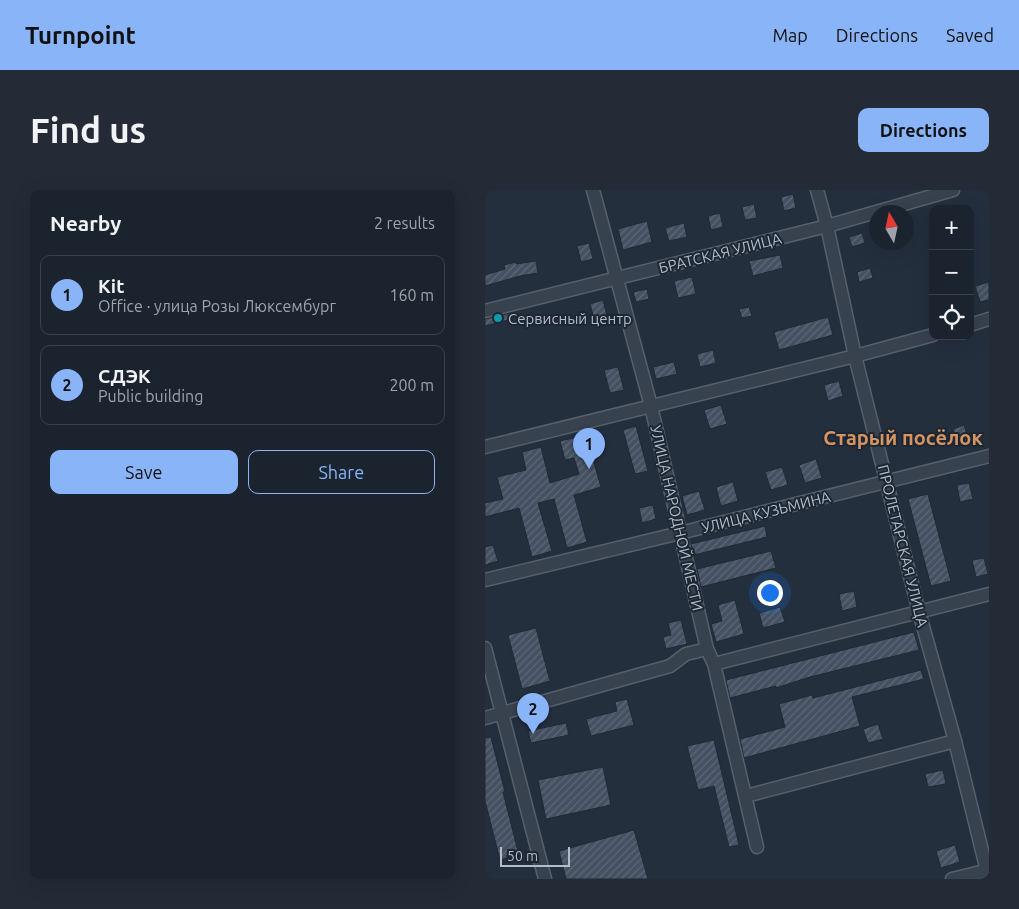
<!DOCTYPE html>
<meta charset="utf-8">
<style>
:root{--surface:#1b232e;--page:#242b36;--text:#f1f3f6;--muted:#a0a4aa;--line:#39404a;--accent:#8ab4f8}
body{margin:0;font-family:Ubuntu,sans-serif;background:var(--page);color:var(--text)}
.controls{position:absolute;right:15px;top:15px;display:grid;overflow:hidden;border-radius:10px;box-shadow:0 5px 20px #0002}
.controls button{width:45px;height:45px;display:grid;place-items:center;padding:0;border:0;border-bottom:1px solid var(--line);background:var(--surface);color:var(--text);font:25px sans-serif}
.compass{position:absolute;left:384px;top:15px;width:45px;height:45px;border-radius:50%;background:var(--surface);box-shadow:0 5px 20px #0002;rotate:351deg}
.scale{position:absolute;left:15px;bottom:12px;width:70px;box-sizing:border-box;padding-left:5px;border:2px solid #b4bcc9;border-top:0;font-size:14px;line-height:18px;white-space:nowrap;color:#b4bcc9;-webkit-text-stroke:4px #1d2633;paint-order:stroke}
.you{position:absolute;left:284px;top:402px;width:18px;height:18px;margin:-12px;border:4px solid #fff;border-radius:50%;background:#1a73e8;box-shadow:0 0 0 8px #1a73e833}
.badge{display:grid;place-items:center;width:32px;height:32px;border-radius:50%;background:var(--accent);color:#111;font-size:16px;font-weight:700}
.pin{position:absolute;translate:-50% -41px;filter:drop-shadow(0 1px 2px #0008)}
.pin::after{content:'';position:absolute;top:26px;width:18px;height:15px;background:inherit;clip-path:polygon(0 0,100% 0,50% 100%)}
.list{margin:0;padding:0;list-style:none}
h2{display:flex;justify-content:space-between;align-items:center;height:65px;margin:0;padding:0 20px;font-size:21px}
h2 small{font-size:16px;font-weight:400;color:var(--muted)}
.list li{display:grid;grid-template-columns:32px 1fr auto;gap:15px;align-items:center;box-sizing:border-box;height:80px;margin:0 10px 10px;padding:0 10px;border:1px solid var(--line);border-radius:10px}
.list b{display:block;font-size:19px;white-space:nowrap}
.list p{margin:0;font-size:16px;white-space:nowrap;color:var(--muted)}
.list em{font-size:16px;font-style:normal;color:var(--muted)}
.actions{display:flex;gap:10px;padding:15px 20px}
.actions a{flex:1;padding:11px 0;border:1px solid var(--accent);border-radius:10px;text-align:center;font-size:18px;color:var(--accent)}
.actions .main{background:var(--accent);color:#111}
.icon{flex:none;width:28px;height:28px;fill:none;stroke:currentColor;stroke-width:2;stroke-linecap:round;stroke-linejoin:round}
.map{position:relative;flex:none;width:504px;height:689px;overflow:hidden;border-radius:10px}
header{display:flex;align-items:center;gap:30px;box-sizing:border-box;height:70px;padding:0 25px;background:var(--accent);color:#111}
header strong{font-size:24px}
nav{display:flex;gap:28px;margin-inline-start:auto;font-size:18px}
.intro{display:flex;align-items:center;justify-content:space-between;box-sizing:border-box;height:120px;padding:0 30px}
h1{margin:0;font-size:35px}
.button{padding:12px 22px;border-radius:10px;background:var(--accent);color:#111;font-size:18px;font-weight:700}
main{display:flex;gap:30px;padding:0 30px}
aside{flex:1;background:var(--surface);border-radius:10px;box-shadow:0 5px 20px #0002}
.map>svg:first-child{display:block}
.building{fill:url(#building-hatch);stroke:#1f2835}
.lines{fill:none;stroke-linecap:round;stroke-linejoin:round}
.minor-casing{stroke:#565f6c;stroke-width:15}
.minor{stroke:#38414e;stroke-width:12}
.culture-dot{fill:#0f9aa8;stroke:#1d2633;stroke-width:2}
.labels{text-anchor:middle;dominant-baseline:central;stroke-width:4;stroke-linejoin:round;paint-order:stroke}
.street-label{font-size:15px;fill:#b4bcc9;stroke:#1d2633}
.poi-label{font-size:15px;fill:#b4bcc9;stroke:#1d2633;text-anchor:start}
.district-label{font-size:20px;font-weight:bold;fill:#d59563;stroke:#1d2633}
</style>
<header>
<strong>Turnpoint</strong>
<nav><a>Map</a><a>Directions</a><a>Saved</a></nav>
</header>
<div class="intro"><h1>Find us</h1><a class="button">Directions</a></div>
<main>
<aside>
<h2>Nearby<small>2 results</small></h2>
<ul class="list">
<li><span class="badge">1</span><div><b>Kit</b><p>Office · улица Розы Люксембург</p></div><em>160 m</em></li>
<li><span class="badge">2</span><div><b>СДЭК</b><p>Public building</p></div><em>200 m</em></li>
</ul>
<div class="actions"><a class="main">Save</a><a>Share</a></div>
</aside>
<div class="map">
<svg width="504" height="689" viewBox="0 0 504 689">
<defs>
<pattern id="building-hatch" width="6" height="6" patternUnits="userSpaceOnUse" patternTransform="scale(1.25)"><rect width="6" height="6" fill="#455162"/><path d="M-1 1l2-2M0 6l6-6M5 7l2-2" fill="none" stroke="#5d6877"/></pattern>
</defs>
<rect width="100%" height="100%" fill="#242f3e"/>
<g class="building">
<polygon points="308,4 311,18 299,21 296,7"/>
<polygon points="269,14 272,28 260,30 257,17"/>
<polygon points="235,23 238,37 226,40 223,26"/>
<polygon points="162,31 167,52 138,60 133,39"/>
<polygon points="199,33 202,47 184,51 180,38"/>
<polygon points="377,43 380,53 367,57 364,47"/>
<polygon points="104,53 108,69 96,72 92,56"/>
<polygon points="295,65 298,78 268,86 264,71"/>
<polygon points="51,71 53,83 35,86 0,96 0,85 20,79 19,75 31,72 31,74"/>
<polygon points="385,78 388,88 374,92 372,82"/>
<polygon points="207,87 211,104 193,108 189,91"/>
<polygon points="504,92 504,110 495,112 490,96"/>
<polygon points="162,99 164,109 151,112 148,102"/>
<polygon points="118,110 122,126 109,129 105,114"/>
<polygon points="264,117 267,126 257,128 254,119"/>
<polygon points="25,123 27,129 0,136 0,129"/>
<polygon points="343,127 348,145 294,160 289,142"/>
<polygon points="228,160 231,173 215,177 212,164"/>
<polygon points="189,172 192,184 171,189 168,177"/>
<polygon points="133,177 139,200 125,203 119,180"/>
<polygon points="354,191 358,206 343,211 339,195"/>
<polygon points="236,215 242,234 225,239 219,220"/>
<polygon points="479,235 484,251 473,254 468,239"/>
<polygon points="151,236 163,281 150,284 138,240"/>
<polygon points="101,245 116,297 89,305 102,352 82,358 69,309 53,313 67,361 47,367 34,318 0,327 0,313 18,309 12,287 41,280 37,262 56,257 65,293 94,284 89,268 80,270 75,251"/>
<polygon points="331,269 337,288 320,293 314,275"/>
<polygon points="297,277 303,295 286,300 280,282"/>
<polygon points="248,292 253,311 236,316 231,297"/>
<polygon points="484,293 488,309 475,312 472,295"/>
<polygon points="214,301 220,320 202,325 197,306"/>
<polygon points="443,304 466,391 446,396 423,309"/>
<polygon points="168,315 171,329 157,333 154,318"/>
<polygon points="280,336 282,347 209,365 206,354"/>
<polygon points="8,355 13,371 0,375 0,357"/>
<polygon points="286,361 291,378 216,397 212,379"/>
<polygon points="499,368 503,384 491,387 487,370"/>
<polygon points="369,401 372,417 357,421 354,404"/>
<polygon points="250,410 259,444 231,452 226,434 237,431 233,415"/>
<polygon points="295,417 300,432 278,438 274,423"/>
<polygon points="196,430 202,454 181,459 178,447 186,445 183,433"/>
<polygon points="51,438 65,491 37,499 23,445"/>
<polygon points="429,442 434,460 325,487 291,498 291,496 245,508 241,490"/>
<polygon points="436,480 439,489 367,507 375,536 259,568 255,549 300,537 294,514 327,505 328,508"/>
<polygon points="142,509 149,535 106,546 101,529 132,521 130,512"/>
<polygon points="81,533 84,545 46,553 43,541"/>
<polygon points="393,534 398,549 383,553 378,539"/>
<polygon points="6,547 20,602 18,602 34,665 15,670 0,611 0,548"/>
<polygon points="229,550 254,655 244,657 229,596 213,600 202,556"/>
<polygon points="118,577 126,615 61,629 53,590"/>
<polygon points="458,580 461,594 443,597 440,584"/>
<polygon points="149,640 163,689 81,689 74,661"/>
<polygon points="470,655 475,672 456,678 451,661"/>
</g>
<g class="lines">
<defs>
<g id="minor">
<polyline points="108,0 166,216 222,459 229,474 272,657"/>
<polyline points="332,0 342,36 370,166 434,422 470,551 502,681"/>
<polyline points="0,121 342,36 468,0"/>
<polyline points="485,135 504,129"/>
<polyline points="0,257 370,166 448,145"/>
<polyline points="0,390 195,343 504,266"/>
<polyline points="0,458 60,689"/>
<polyline points="229,474 504,404"/>
<polyline points="0,528 185,476 201,464 222,459"/>
<polyline points="261,606 470,551"/>
<polyline points="467,689 504,680"/>
</g>
</defs>
<use href="#minor" class="minor-casing"/>
<use href="#minor" class="minor"/>
</g>
<circle class="culture-dot" cx="13" cy="128" r="5"/>
<g class="labels">
<g class="street-label">
<text transform="translate(235 63) rotate(-14)">БРАТСКАЯ УЛИЦА</text>
<text transform="translate(281 322) rotate(-14)">УЛИЦА КУЗЬМИНА</text>
<text transform="translate(192 328) rotate(77)">УЛИЦА НАРОДНОЙ МЕСТИ</text>
<text transform="translate(418 356) rotate(76)">ПРОЛЕТАРСКАЯ УЛИЦА</text>
</g>
<g class="poi-label">
<text x="23" y="128">Сервисный центр</text>
</g>
<g class="district-label">
<text x="418" y="247">Старый посёлок</text>
</g>
</g>
</svg>
<div class="controls">
<button>+</button>
<button>−</button>
<button><svg class="icon" aria-label="locate" viewBox="0 0 24 24"><circle cx="12" cy="12" r="6"/><path d="M12 2v4M12 18v4M2 12h4M18 12h4"/></svg></button>
</div>
<svg class="compass" viewBox="-18 -18 36 36"><path d="M0-13l5 13h-10z" fill="#e53935"/><path d="M0 13l5-13h-10z" fill="#a0a4aa"/></svg>
<div class="scale">50 m</div>
<div class="you"></div>
<div class="pin badge" style="left:104px;top:279px">1</div>
<div class="pin badge" style="left:48px;top:544px">2</div>
</div>
</main>
